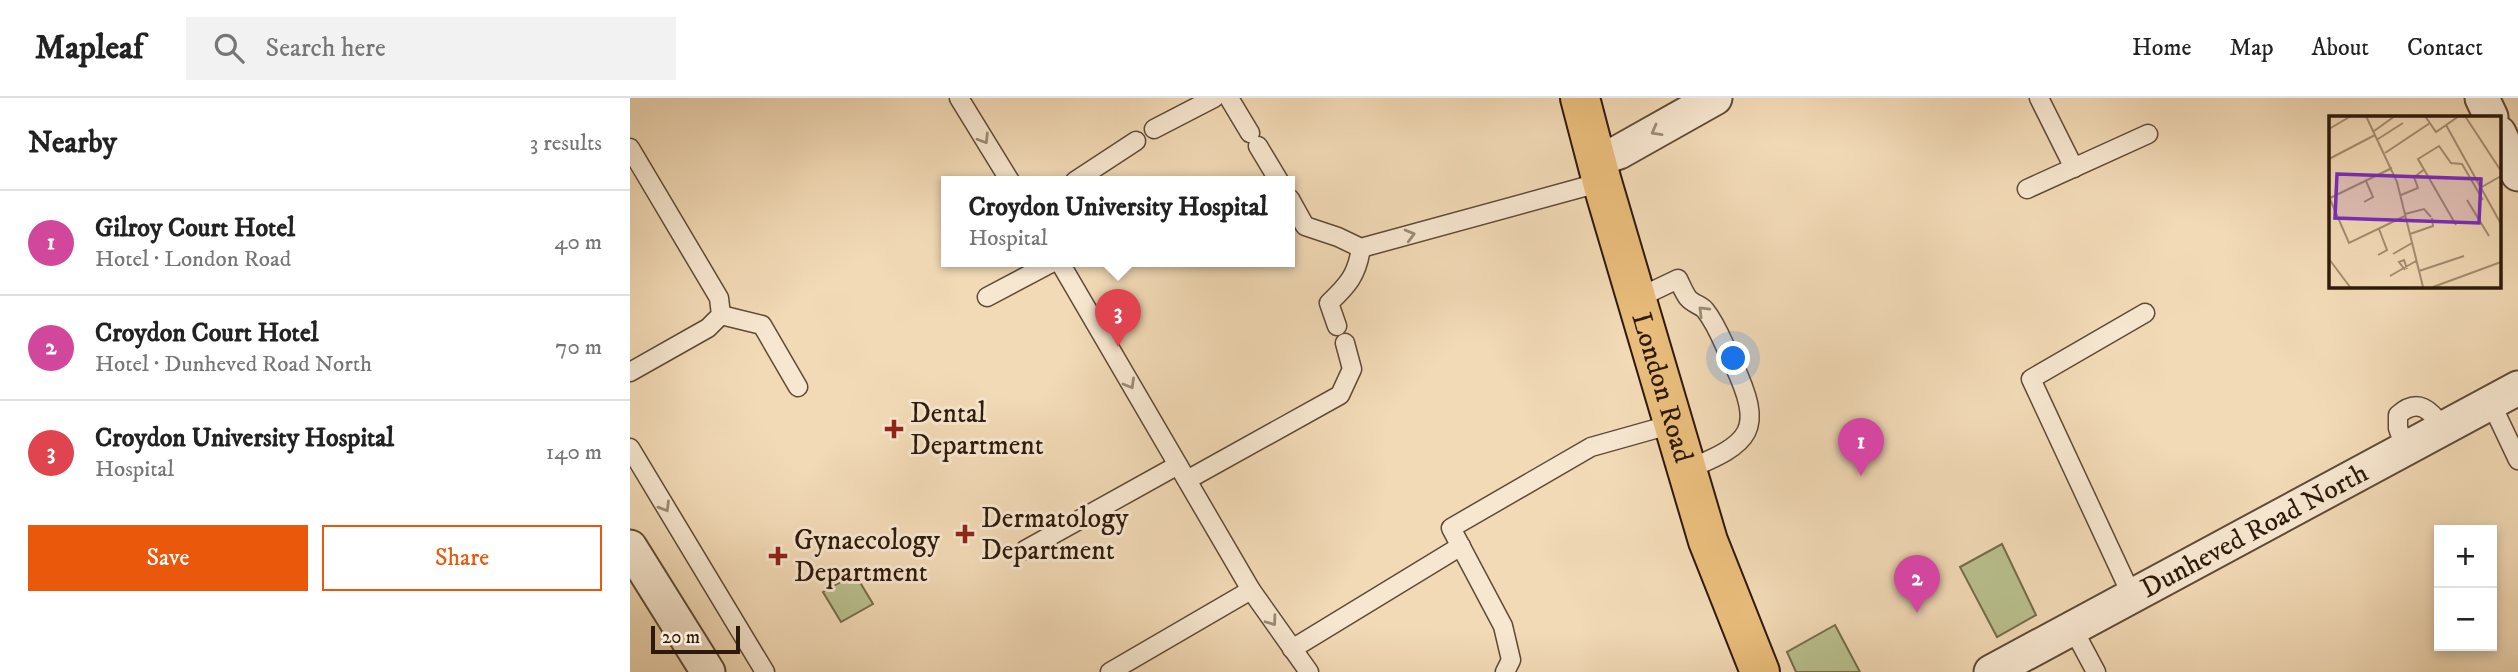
<!DOCTYPE html>
<meta charset="utf-8">
<style>
:root{--surface:#fff;--page:#f2f2f2;--text:#222;--muted:#767676;--line:#e0e0e0;--accent:#ea580c}
body{margin:0;font-family:"IM FELL DW Pica",serif;background:var(--page);color:var(--text)}
.controls{position:absolute;right:21px;bottom:21px;display:grid;overflow:hidden;border-radius:0px;box-shadow:0 4px 10px #0003}
.controls button{width:63px;height:63px;display:grid;place-items:center;padding:0;border:0;border-bottom:2px solid var(--line);background:var(--surface);color:var(--text);font:35px sans-serif}
.scale{position:absolute;left:21px;bottom:18px;width:89px;box-sizing:border-box;padding-left:7px;border:4px solid #2e1a0b;border-top:0;font-size:19px;line-height:24px;white-space:nowrap;color:#2e1a0b;-webkit-text-stroke:5px #f7e7d0;paint-order:stroke}
.you{position:absolute;left:1104px;top:261px;width:24px;height:24px;margin:-18px;border:5px solid #fff;border-radius:50%;background:#1a73e8;box-shadow:0 0 0 10px #1a73e833}
.badge{display:grid;place-items:center;width:46px;height:46px;border-radius:50%;background:var(--accent);color:#fff;font-size:23px;font-weight:700}
.pin{position:absolute;translate:-50% -58px;filter:drop-shadow(0 2px 4px #0008)}
.pin::after{content:'';position:absolute;top:37px;width:24px;height:21px;background:inherit;clip-path:polygon(0 0,100% 0,50% 100%)}
.popup{position:absolute;left:311px;top:78px;width:354px;height:91px;box-sizing:border-box;display:grid;place-content:center;border-radius:0px;background:var(--surface);filter:drop-shadow(0 2px 5px #0005);font-size:23px;white-space:nowrap;color:var(--muted)}
.popup b{font-size:26px;color:var(--text)}
.popup::after{content:'';position:absolute;left:50%;top:100%;margin-left:-14px;border:14px solid transparent;border-top-color:var(--surface)}
.list{margin:0;padding:0;list-style:none}
h2{display:flex;justify-content:space-between;align-items:center;height:91px;margin:0;padding:0 28px;font-size:30px}
h2 small{font-size:23px;font-weight:400;color:var(--muted)}
.list li{display:grid;grid-template-columns:46px 1fr auto;gap:21px;align-items:center;box-sizing:border-box;height:105px;padding:0 28px;border-top:2px solid var(--line)}
.list b{display:block;font-size:26px;white-space:nowrap}
.list p{margin:0;font-size:23px;white-space:nowrap;color:var(--muted)}
.list em{font-size:23px;font-style:normal;color:var(--muted)}
.actions{display:flex;gap:14px;padding:21px 28px}
.actions a{flex:1;padding:16px 0;border:2px solid var(--accent);border-radius:0px;text-align:center;font-size:24px;color:var(--accent)}
.actions .main{background:var(--accent);color:#fff}
.icon{flex:none;width:38px;height:38px;fill:none;stroke:currentColor;stroke-width:2;stroke-linecap:round;stroke-linejoin:round}
.map{position:relative;flex:none;width:1888px;height:574px;overflow:hidden}
header{display:flex;align-items:center;gap:42px;box-sizing:border-box;height:98px;padding:0 35px;background:var(--surface);border-bottom:2px solid var(--line)}
header strong{font-size:33px}
nav{display:flex;gap:38px;margin-inline-start:auto;font-size:24px}
.search{width:490px;height:63px;background:var(--page);display:flex;align-items:center;gap:18px;box-sizing:border-box;padding:0 24px;border-radius:0px;color:var(--muted);font-size:26px}
main{display:flex}
aside{flex:1;background:var(--surface)}
.map>svg:first-child{display:block}
.green{fill:#b9c08e;stroke:#746d4c;stroke-width:2}
.lines{fill:none;stroke-linecap:round;stroke-linejoin:round}
.service-casing{stroke:#5f4a36;stroke-width:21}
.minor-casing{stroke:#5f4a36;stroke-width:37}
.primary-casing{stroke:#2e1a0b;stroke-width:42}
.service{stroke:#f7e7d0;stroke-width:18}
.minor{stroke:#f7e7d0;stroke-width:33}
.primary{stroke:#e9bd7b;stroke-width:38}
.oneway{stroke:#9d8b77}
.poi-dot{fill:#8f2418;stroke:#f7e7d0;stroke-width:2.5}
.labels{text-anchor:middle;dominant-baseline:central;stroke-width:6;stroke-linejoin:round;paint-order:stroke}
.street-label{font-size:28px;fill:#2e1a0b;stroke:#f7e7d0}
.poi-label{font-size:28px;fill:#2e1a0b;stroke:#f7e7d0;text-anchor:start}
.inset-road{fill:none;stroke:#a48d72;stroke-width:2}
.view{fill:#7b2cbf;fill-opacity:0.15;stroke:#7b2cbf;stroke-width:3.5}
.inset-edge{fill:none;stroke:#2e1a0b;stroke-width:3.5}
</style>
<header>
<strong>Mapleaf</strong>
<div class="search"><svg class="icon" aria-label="search" viewBox="0 0 24 24"><circle cx="10" cy="10" r="6"/><path d="M15 15l6 6"/></svg>Search here</div>
<nav><a>Home</a><a>Map</a><a>About</a><a>Contact</a></nav>
</header>
<main>
<aside>
<h2>Nearby<small>3 results</small></h2>
<ul class="list">
<li><span class="badge" style="background:#d1479c">1</span><div><b>Gilroy Court Hotel</b><p>Hotel · London Road</p></div><em>40 m</em></li>
<li><span class="badge" style="background:#d1479c">2</span><div><b>Croydon Court Hotel</b><p>Hotel · Dunheved Road North</p></div><em>70 m</em></li>
<li><span class="badge" style="background:#e0444e">3</span><div><b>Croydon University Hospital</b><p>Hospital</p></div><em>140 m</em></li>
</ul>
<div class="actions"><a class="main">Save</a><a>Share</a></div>
</aside>
<div class="map">
<svg width="1888" height="574" viewBox="0 0 1888 574">
<rect width="100%" height="100%" fill="#f2dab6"/>
<filter id="stains"><feTurbulence type="fractalNoise" baseFrequency=".00286" numOctaves="4"/><feColorMatrix values="0 0 0 0 .2 0 0 0 0 .09 0 0 0 0 .02 0 0 0 .5 -.17"/></filter>
<radialGradient id="worn" r=".72"><stop offset=".6" stop-color="#630" stop-opacity="0"/><stop offset="1" stop-color="#630" stop-opacity=".3"/></radialGradient>
<g class="green">
<polygon points="1372,446 1406,517 1367,539 1330,469"/>
<polygon points="225,476 243,506 211,524 193,494"/>
<polygon points="1205,527 1230,574 1166,574 1157,554"/>
</g>
<g class="lines">
<defs>
<g id="service">
<polyline points="329,0 380,83"/>
<polyline points="599,0 620,35"/>
<polyline points="1409,0 1444,70"/>
<polyline points="524,31 584,0"/>
<polyline points="628,48 649,83"/>
<polyline points="0,50 89,200 91,217 78,230 0,274"/>
<polyline points="445,83 506,43"/>
<polyline points="1397,91 1518,36"/>
<polyline points="660,101 675,128 708,139 731,150 972,84"/>
<polyline points="429,163 621,492 679,574"/>
<polyline points="357,199 425,163"/>
<path d="M 1006,201 L 1048,181 C 1051,187 1054,195 1058,200 C 1063,206 1071,207 1075,212 C 1088,228 1094,248 1103,265 C 1135,333 1122,345 1056,372"/>
<polyline points="91,217 132,227 168,289"/>
<path d="M 707,228 L 699,205 C 718,187 727,177 731,150"/>
<polyline points="1861,305 1888,362"/>
<polyline points="0,350 135,574"/>
<path d="M 1775,350 L 1768,330 L 1768,317 C 1788,299 1801,312 1813,330"/>
<polyline points="557,382 710,297 722,271 715,245"/>
<polyline points="395,452 548,367"/>
<polyline points="1502,498 1401,281 1515,215"/>
<polyline points="1442,529 1466,574"/>
<polyline points="662,551 831,448"/>
<polyline points="480,574 621,492"/>
<polyline points="875,574 881,562 873,528 821,430 961,349 1043,326"/>
</g>
<g id="minor">
<polyline points="1852,0 1861,19"/>
<polyline points="1869,35 1888,76"/>
<polyline points="966,62 989,54 1085,0"/>
<polyline points="0,449 78,574"/>
<path id="s1" d="M 1361,574 L 1888,290"/>
</g>
<g id="primary">
<path id="s2" d="M 950,0 L 972,84 L 1078,443 L 1130,574"/>
</g>
</defs>
<use href="#service" class="service-casing"/>
<use href="#minor" class="minor-casing"/>
<use href="#primary" class="primary-casing"/>
<use href="#service" class="service"/>
<use href="#minor" class="minor"/>
<use href="#primary" class="primary"/>
</g>
<defs><path id="oneway-chevron" d="M-2-3.5L2.5 0L-2 3.5" fill="none" stroke-width="1.6" stroke-linecap="round" stroke-linejoin="round" transform="scale(1.75)"/></defs>
<g class="oneway">
<use href="#oneway-chevron" transform="translate(1026 33) rotate(151)"/>
<use href="#oneway-chevron" transform="translate(354 41) rotate(58)"/>
<use href="#oneway-chevron" transform="translate(780 137) rotate(-15)"/>
<use href="#oneway-chevron" transform="translate(1073 213) rotate(-135)"/>
<use href="#oneway-chevron" transform="translate(500 286) rotate(60)"/>
<use href="#oneway-chevron" transform="translate(35 409) rotate(59)"/>
<use href="#oneway-chevron" transform="translate(642 523) rotate(54)"/>
</g>
<g class="poi-dot">
<path d="M260.5 320.5h7v7h7v7h-7v7h-7v-7h-7v-7h7z"/>
<path d="M331.5 425.5h7v7h7v7h-7v7h-7v-7h-7v-7h7z"/>
<path d="M144.5 447.5h7v7h7v7h-7v7h-7v-7h-7v-7h7z"/>
</g>
<g class="labels">
<g class="street-label">
<text stroke="none"><textPath href="#s2" startOffset="301">London Road</textPath></text>
<text stroke="none"><textPath href="#s1" startOffset="299">Dunheved Road North</textPath></text>
</g>
<g class="poi-label">
<text x="280" y="315">Dental<tspan x="280" dy="32">Department</tspan></text>
<text x="351" y="420">Dermatology<tspan x="351" dy="32">Department</tspan></text>
<text x="164" y="442">Gynaecology<tspan x="164" dy="32">Department</tspan></text>
</g>
</g>
<g transform="translate(1699 18)">
<rect width="172" height="172" fill="#f2dab6"/>
<path class="inset-road" d="M 37,0 L 68,66 L 94,171M 96,0 L 107,16 L 130,0M 136,0 L 172,55M 117,9 L 172,108M 0,13 L 22,0M 45,15 L 66,0M 49,23 L 74,7M 56,37 L 101,7M 0,43 L 46,19M 151,72 L 172,60M 72,79 L 89,72 L 85,61 L 96,53M 0,81 L 20,127 L 76,100M 1,82 L 63,52M 138,84 L 160,120M 35,86 L 44,81 L 37,65M 76,98 L 95,93 L 102,101M 127,109 L 89,43 L 110,30 L 122,47 L 133,48 L 154,84M 81,118 L 104,110 L 103,102M 64,138 L 83,127M 49,139 L 58,134 L 50,113M 0,143 L 21,171M 76,154 L 70,146 L 75,144 L 78,153M 90,155 L 135,140M 61,160 L 87,145M 104,171 L 172,146"/>
<path class="view" d="M 8,58 L 152,63 L 150,107 L 6,102 Z"/>
<rect width="172" height="172" class="inset-edge"/>
</g>
<rect width="100%" height="100%" filter="url(#stains)"/>
<rect width="100%" height="100%" fill="url(#worn)"/>
</svg>
<div class="controls">
<button>+</button>
<button>−</button>
</div>
<div class="scale">20 m</div>
<div class="you"></div>
<div class="pin badge" style="left:1231px;top:378px;background:#d1479c">1</div>
<div class="pin badge" style="left:1287px;top:515px;background:#d1479c">2</div>
<div class="pin badge" style="left:488px;top:249px;background:#e0444e">3</div>
<div class="popup"><b>Croydon University Hospital</b>Hospital</div>
</div>
</main>
